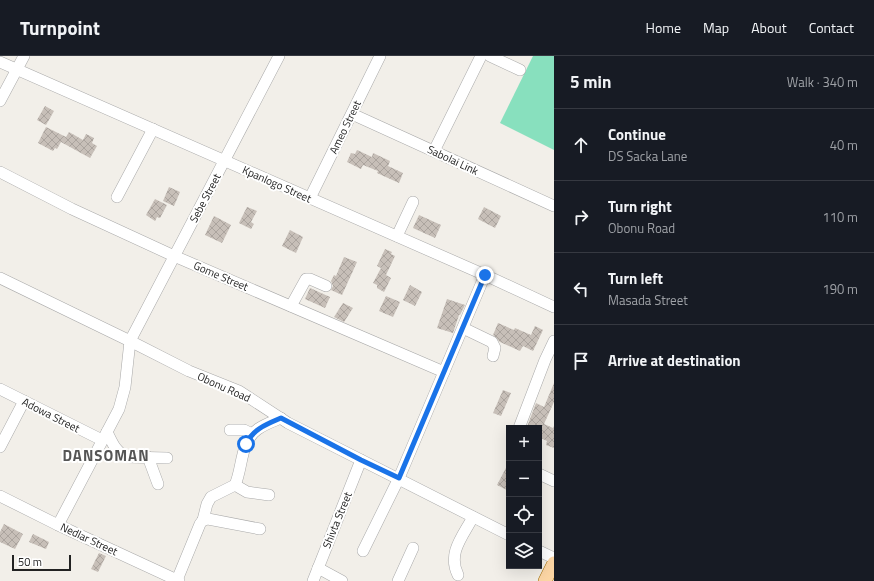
<!DOCTYPE html>
<meta charset="utf-8">
<style>
:root{--surface:#171b24;--page:#242831;--text:#f1f3f6;--muted:#9ea1a6;--line:#363941}
body{margin:0;font-family:"Titillium Web",sans-serif;background:var(--page);color:var(--text)}
.controls{position:absolute;right:12px;bottom:12px;display:grid;overflow:hidden;border-radius:0px;box-shadow:0 4px 16px #0002}
.controls button{width:36px;height:36px;display:grid;place-items:center;padding:0;border:0;border-bottom:1px solid var(--line);background:var(--surface);color:var(--text);font:20px sans-serif}
.scale{position:absolute;left:12px;bottom:10px;width:59px;box-sizing:border-box;padding-left:4px;border:2px solid #222;border-top:0;font-size:11px;line-height:14px;white-space:nowrap;color:#222;-webkit-text-stroke:3px #fff;paint-order:stroke}
.stop{position:absolute;width:12px;height:12px;margin:-9px;border:3px solid #1a73e8;border-radius:50%;background:#fff}
.stop.end{background:#1a73e8;border-color:#fff;box-shadow:0 1px 4px #0008}
.list{margin:0;padding:0;list-style:none}
h2{display:flex;justify-content:space-between;align-items:center;height:52px;margin:0;padding:0 16px;font-size:17px}
h2 small{font-size:13px;font-weight:400;color:var(--muted)}
.list li{display:grid;grid-template-columns:26px 1fr auto;gap:12px;align-items:center;box-sizing:border-box;height:72px;padding:0 16px;border-top:1px solid var(--line)}
.list b{display:block;font-size:15px;white-space:nowrap}
.list p{margin:0;font-size:13px;white-space:nowrap;color:var(--muted)}
.list em{font-size:13px;font-style:normal;color:var(--muted)}
.icon{flex:none;width:22px;height:22px;fill:none;stroke:currentColor;stroke-width:2;stroke-linecap:round;stroke-linejoin:round}
.map{position:relative;flex:none;width:554px;height:525px;overflow:hidden}
header{display:flex;align-items:center;gap:24px;box-sizing:border-box;height:56px;padding:0 20px;background:var(--surface);border-bottom:1px solid var(--line)}
header strong{font-size:19px}
nav{display:flex;gap:22px;margin-inline-start:auto;font-size:14px}
main{display:flex}
aside{flex:1;background:var(--surface)}
.map>svg:first-child{display:block}
.pitch{fill:#88e0be}
.building{fill:url(#building-cross-hatch)}
.lines{fill:none;stroke-linecap:round;stroke-linejoin:round}
.minor-casing{stroke:#a9a9a9;stroke-width:12}
.major-casing{stroke:#a06b00;stroke-width:14}
.minor{stroke:#fff;stroke-width:11}
.major{stroke:#fcd6a4;stroke-width:13}
.route{stroke:#1a73e8;stroke-width:5}
.labels{text-anchor:middle;dominant-baseline:central;stroke-width:4;stroke-linejoin:round;paint-order:stroke}
.street-label{font-size:11px;fill:#222;stroke:#fff}
.district-label{font-size:15px;font-weight:bold;letter-spacing:1px;fill:#555;stroke:#fff}
</style>
<header>
<strong>Turnpoint</strong>
<nav><a>Home</a><a>Map</a><a>About</a><a>Contact</a></nav>
</header>
<main>
<div class="map">
<svg width="554" height="525" viewBox="0 0 554 525">
<defs>
<pattern id="building-cross-hatch" width="8" height="8" patternUnits="userSpaceOnUse"><rect width="8" height="8" fill="#c7bfb8"/><path d="M0 0l8 8M0 8l8-8" fill="none" stroke="#aba49e"/></pattern>
</defs>
<rect width="100%" height="100%" fill="#f2efe9"/>
<polygon class="pitch" points="533,0 554,0 554,94 500,67"/>
<g class="building">
<polygon points="45,50 54,55 46,69 37,64"/>
<polygon points="46,71 66,81 69,76 83,84 86,78 94,82 92,87 97,90 90,102 61,86 57,93 55,92 53,95 38,87"/>
<polygon points="357,94 372,101 373,97 390,105 388,110 403,117 399,127 377,117 378,115 363,109 361,113 347,106 351,97 355,98"/>
<polygon points="169,131 180,136 174,150 163,145"/>
<polygon points="155,143 167,149 160,162 157,161 155,165 146,159"/>
<polygon points="247,151 257,155 251,166 254,168 251,173 239,167"/>
<polygon points="484,151 501,160 495,172 478,163"/>
<polygon points="419,159 441,169 435,182 413,172"/>
<polygon points="214,160 231,169 222,187 205,179"/>
<polygon points="290,174 303,181 296,197 282,190"/>
<polygon points="385,193 392,196 391,198 395,200 386,219 391,222 384,236 377,232 377,229 373,227 381,212 377,210"/>
<polygon points="344,201 357,206 342,239 331,234 333,230 331,225 334,219 336,220"/>
<polygon points="410,229 422,236 415,250 403,244"/>
<polygon points="310,232 330,241 325,252 305,243"/>
<polygon points="386,240 400,246 393,261 379,255"/>
<polygon points="447,243 465,249 460,259 459,259 453,277 437,272"/>
<polygon points="343,247 353,252 344,266 334,261"/>
<polygon points="498,267 514,274 515,272 531,279 535,270 543,274 533,295 523,290 520,295 500,286 493,279"/>
<polygon points="554,327 554,346 544,368 553,372 554,370 554,392 546,389 547,385 539,381 539,372 527,371 536,347 544,351"/>
<polygon points="503,334 511,337 501,360 493,357"/>
<polygon points="509,406 509,435 497,429"/>
<polygon points="4,468 23,478 15,493 0,486 0,476"/>
<polygon points="33,478 49,486 46,493 29,486"/>
<polygon points="99,497 106,500 98,516 91,513"/>
</g>
<g class="lines">
<defs>
<g id="minor">
<polyline points="490,0 520,14"/>
<polyline points="0,6 485,219 554,251"/>
<polyline points="0,45 24,0"/>
<polyline points="352,58 554,150"/>
<polyline points="434,95 481,0"/>
<polyline points="0,116 72,153 174,200 444,316"/>
<polyline points="117,141 153,73"/>
<polyline points="310,142 380,0"/>
<polyline points="397,180 413,146"/>
<polyline points="0,222 130,285 189,315 239,335 288,367 509,479"/>
<polyline points="291,250 306,223 310,223 326,230"/>
<polyline points="463,272 492,286 495,292 493,300"/>
<polyline points="0,333 102,384"/>
<polyline points="519,372 545,304 554,285"/>
<polyline points="230,374 244,374 252,378"/>
<path d="M 107,376 C 112,386 116,397 127,401 L 167,402"/>
<polyline points="0,391 24,345"/>
<polyline points="148,401 158,428"/>
<polyline points="539,418 554,425"/>
<polyline points="235,429 247,436 269,439"/>
<polyline points="0,440 58,469 179,525"/>
<path d="M 203,464 L 207,448 L 211,441 L 235,429 C 243,411 240,385 258,373 C 265,368 274,365 281,362"/>
<polyline points="58,469 119,353 125,331 130,285 279,0"/>
<polyline points="363,495 399,422 485,219"/>
<polyline points="539,495 554,502"/>
<polyline points="318,512 342,525"/>
<path d="M 458,519 C 447,497 463,480 473,461"/>
<polyline points="177,524 200,468 203,464 208,463 260,473"/>
<polyline points="313,525 361,404"/>
<polyline points="398,525 413,492"/>
</g>
<polyline id="major" points="545,525 554,507"/>
</defs>
<use href="#minor" class="minor-casing"/>
<use href="#major" class="major-casing"/>
<use href="#minor" class="minor"/>
<use href="#major" class="major"/>
</g>
<g class="lines">
<path class="route" d="M 246,388 C 253,373 267,368 281,362 L 361,404 L 399,422 L 485,219"/>
</g>
<g class="labels">
<g class="street-label">
<text transform="translate(345 71) rotate(-64)">Ameo Street</text>
<text transform="translate(453 104) rotate(25)">Sabolai Link</text>
<text transform="translate(277 128) rotate(24)">Kpanlogo Street</text>
<text transform="translate(205 142) rotate(-62)">Sebe Street</text>
<text transform="translate(221 220) rotate(23)">Gome Street</text>
<text transform="translate(224 331) rotate(24)">Obonu Road</text>
<text transform="translate(51 359) rotate(27)">Adowa Street</text>
<text transform="translate(337 464) rotate(-68)">Shivta Street</text>
<text transform="translate(89 483) rotate(25)">Nedlar Street</text>
</g>
<g class="district-label">
<text x="106" y="399">DANSOMAN</text>
</g>
</g>
</svg>
<div class="controls">
<button>+</button>
<button>−</button>
<button><svg class="icon" aria-label="locate" viewBox="0 0 24 24"><circle cx="12" cy="12" r="6"/><path d="M12 2v4M12 18v4M2 12h4M18 12h4"/></svg></button>
<button><svg class="icon" aria-label="layers" viewBox="0 0 24 24"><path d="M12 4l9 5-9 5-9-5zM3 14l9 5 9-5"/></svg></button>
</div>
<div class="scale">50 m</div>
<div class="stop" style="left:246px;top:388px"></div>
<div class="stop end" style="left:485px;top:219px"></div>
</div>
<aside>
<h2>5 min<small>Walk · 340 m</small></h2>
<ul class="list">
<li><svg class="icon" aria-label="ahead" viewBox="0 0 24 24"><path d="M12 20V5M6 11l6-6 6 6"/></svg><div><b>Continue</b><p>DS Sacka Lane</p></div><em>40 m</em></li>
<li><svg class="icon" aria-label="right" viewBox="0 0 24 24"><path d="M7 20v-9h11M14 6l5 5-5 5"/></svg><div><b>Turn right</b><p>Obonu Road</p></div><em>110 m</em></li>
<li><svg class="icon" aria-label="left" viewBox="0 0 24 24"><path d="M17 20v-9H6M10 6l-5 5 5 5"/></svg><div><b>Turn left</b><p>Masada Street</p></div><em>190 m</em></li>
<li><svg class="icon" aria-label="arrive" viewBox="0 0 24 24"><path d="M6 21V4h12l-3 4 3 4H6"/></svg><div><b>Arrive at destination</b></div></li>
</ul>
</aside>
</main>
